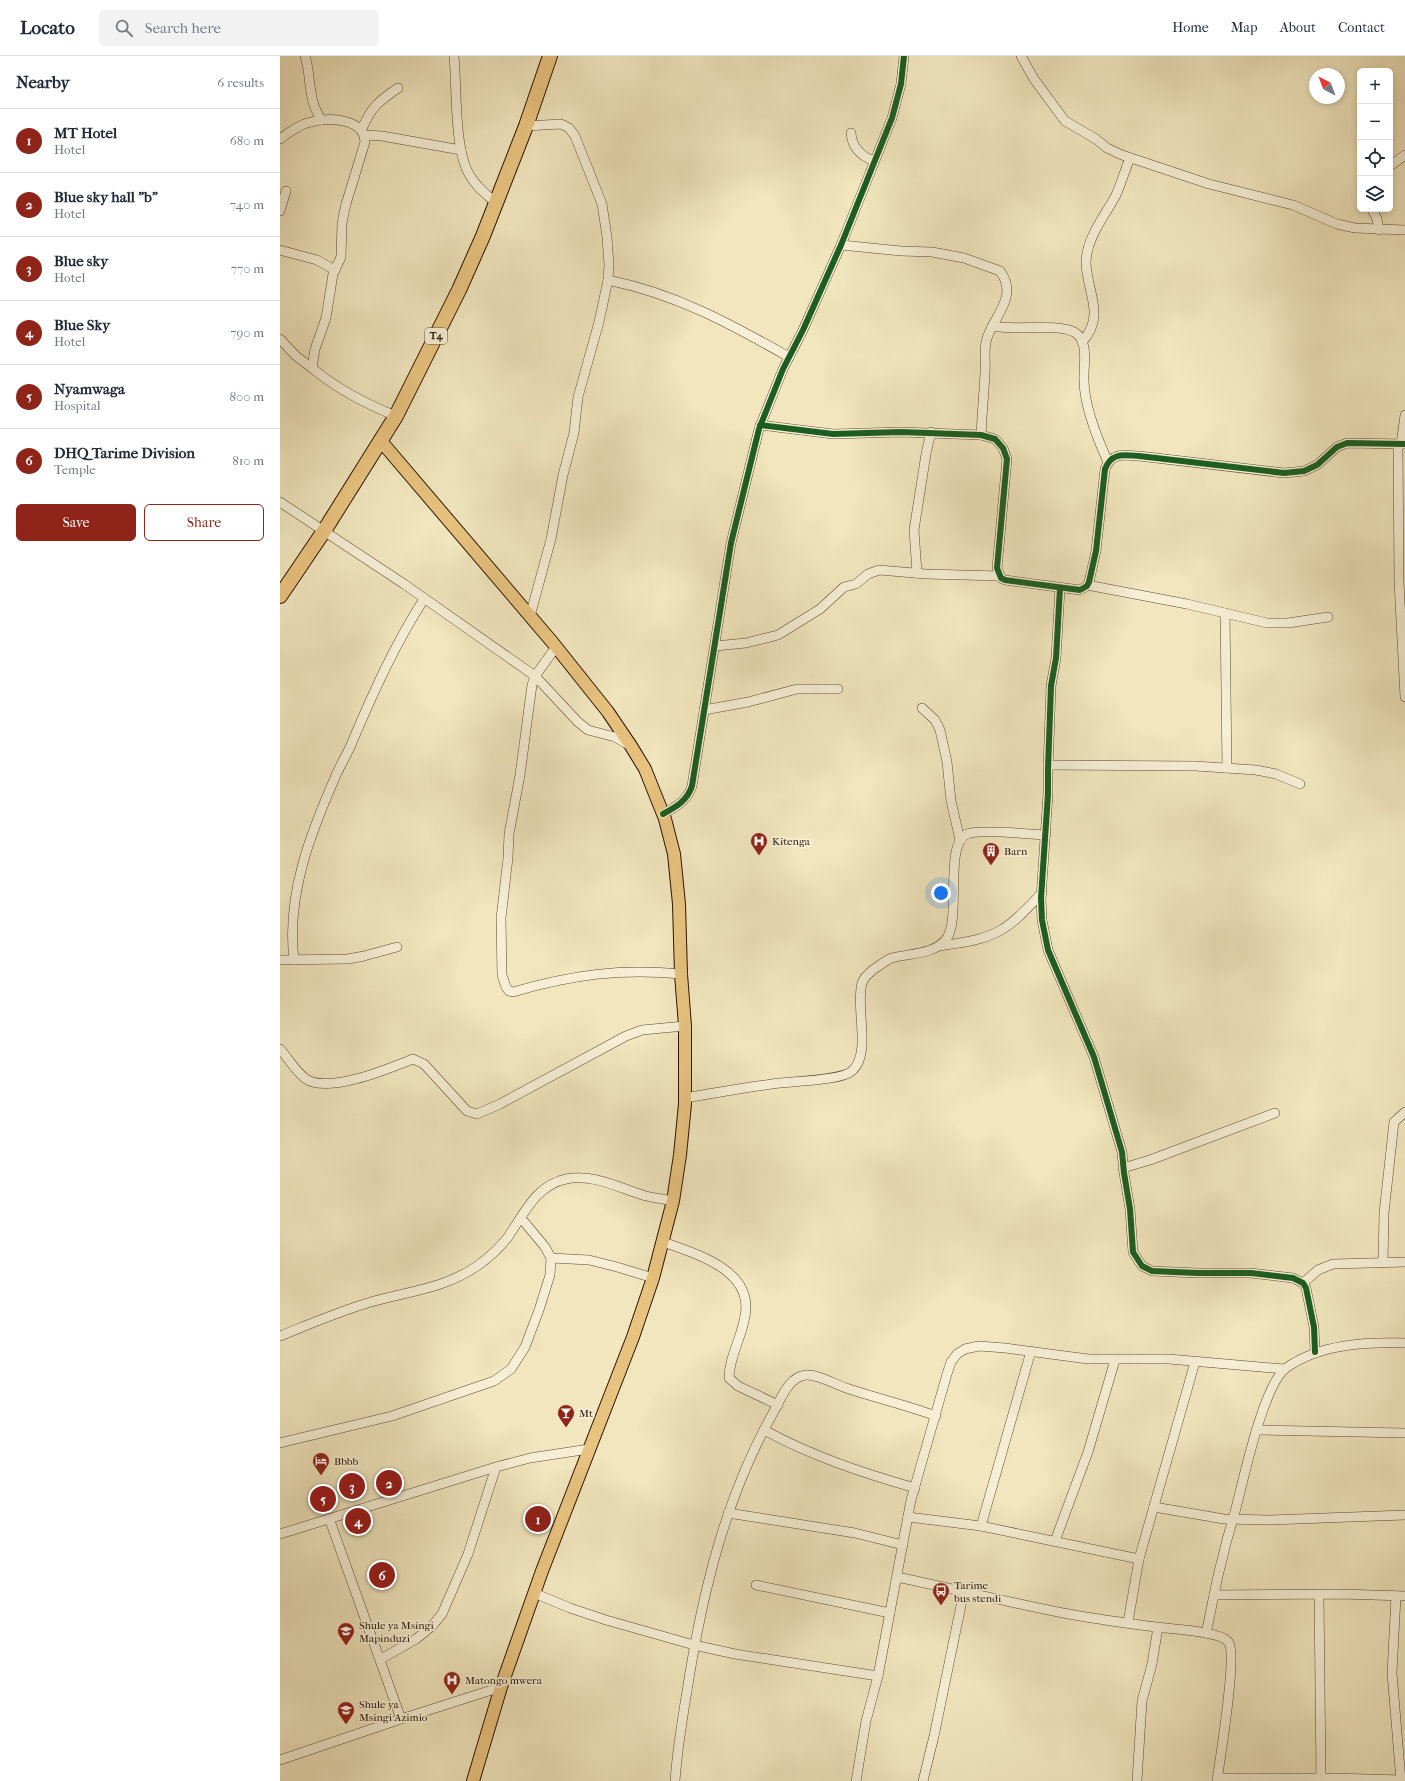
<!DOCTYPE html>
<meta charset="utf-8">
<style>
:root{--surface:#fff;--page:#f2f2f3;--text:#1f2937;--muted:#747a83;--line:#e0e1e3;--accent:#8f2418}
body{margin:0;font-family:"IM FELL French Canon",serif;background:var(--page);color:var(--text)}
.controls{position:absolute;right:12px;top:12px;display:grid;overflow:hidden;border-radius:6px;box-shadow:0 2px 6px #0003}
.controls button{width:36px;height:36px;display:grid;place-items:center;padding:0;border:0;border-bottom:1px solid var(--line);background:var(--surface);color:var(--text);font:20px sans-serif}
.compass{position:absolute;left:1029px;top:12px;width:36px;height:36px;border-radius:50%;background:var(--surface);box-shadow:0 2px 6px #0003;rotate:318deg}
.you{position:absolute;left:661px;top:837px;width:14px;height:14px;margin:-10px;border:3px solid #fff;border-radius:50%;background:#1a73e8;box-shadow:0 0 0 6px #1a73e833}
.badge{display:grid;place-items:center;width:26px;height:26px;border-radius:50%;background:var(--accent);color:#fff;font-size:13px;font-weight:700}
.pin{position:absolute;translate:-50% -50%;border:2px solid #fff;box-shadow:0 1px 4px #0006}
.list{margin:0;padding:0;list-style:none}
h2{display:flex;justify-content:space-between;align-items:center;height:52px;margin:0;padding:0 16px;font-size:17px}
h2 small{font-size:13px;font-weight:400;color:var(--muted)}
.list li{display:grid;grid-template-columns:26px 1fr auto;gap:12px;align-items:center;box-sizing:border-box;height:64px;padding:0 16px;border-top:1px solid var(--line)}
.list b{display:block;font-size:15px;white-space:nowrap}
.list p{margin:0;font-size:13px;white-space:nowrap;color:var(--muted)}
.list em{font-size:13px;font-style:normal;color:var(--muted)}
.actions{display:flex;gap:8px;padding:12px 16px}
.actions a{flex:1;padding:9px 0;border:1px solid var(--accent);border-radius:6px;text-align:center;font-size:14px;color:var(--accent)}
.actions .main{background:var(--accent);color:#fff}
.icon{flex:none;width:22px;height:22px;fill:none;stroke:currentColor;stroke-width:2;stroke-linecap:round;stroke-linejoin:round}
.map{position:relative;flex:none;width:1125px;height:1725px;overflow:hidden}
header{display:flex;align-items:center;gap:24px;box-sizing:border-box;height:56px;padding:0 20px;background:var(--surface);border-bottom:1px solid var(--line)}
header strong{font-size:19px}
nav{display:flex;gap:22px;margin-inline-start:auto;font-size:14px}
.search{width:280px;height:36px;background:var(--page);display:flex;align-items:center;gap:10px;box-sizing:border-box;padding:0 14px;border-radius:6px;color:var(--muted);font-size:15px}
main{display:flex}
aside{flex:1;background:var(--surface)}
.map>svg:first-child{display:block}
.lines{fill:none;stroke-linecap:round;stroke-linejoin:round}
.minor-casing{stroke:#5c4833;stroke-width:10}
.major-casing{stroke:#2b1305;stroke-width:14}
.highway-casing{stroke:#2b1305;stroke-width:16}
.minor{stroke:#f6efd5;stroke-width:9}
.major{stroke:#e8c37f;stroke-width:12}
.highway{stroke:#e8c37f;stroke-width:14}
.cycleway-casing{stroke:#f6efd5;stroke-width:8}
.cycleway{stroke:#1b5e20;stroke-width:6}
.labels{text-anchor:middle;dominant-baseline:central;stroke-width:3.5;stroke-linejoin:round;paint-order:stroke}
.shield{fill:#f6efd5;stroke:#685543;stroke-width:1}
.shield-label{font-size:10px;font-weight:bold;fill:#2b1305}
.poi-label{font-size:11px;fill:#2b1305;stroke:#f6efd5;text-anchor:start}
</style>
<header>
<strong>Locato</strong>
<div class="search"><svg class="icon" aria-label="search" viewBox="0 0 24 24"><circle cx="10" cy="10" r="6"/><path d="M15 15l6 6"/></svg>Search here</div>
<nav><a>Home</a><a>Map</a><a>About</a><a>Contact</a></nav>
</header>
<main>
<aside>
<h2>Nearby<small>6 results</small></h2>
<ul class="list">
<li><span class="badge">1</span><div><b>MT Hotel</b><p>Hotel</p></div><em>680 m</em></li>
<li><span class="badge">2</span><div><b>Blue sky hall &quot;b&quot;</b><p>Hotel</p></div><em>740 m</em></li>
<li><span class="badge">3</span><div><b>Blue sky</b><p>Hotel</p></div><em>770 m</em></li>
<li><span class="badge">4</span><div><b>Blue Sky</b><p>Hotel</p></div><em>790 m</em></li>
<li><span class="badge">5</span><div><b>Nyamwaga</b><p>Hospital</p></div><em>800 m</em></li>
<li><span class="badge">6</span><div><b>DHQ Tarime Division</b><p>Temple</p></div><em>810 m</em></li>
</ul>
<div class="actions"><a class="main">Save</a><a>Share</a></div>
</aside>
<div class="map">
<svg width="1125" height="1725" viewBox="0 0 1125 1725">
<rect width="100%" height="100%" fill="#f1e6be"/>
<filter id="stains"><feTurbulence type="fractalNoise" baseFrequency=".005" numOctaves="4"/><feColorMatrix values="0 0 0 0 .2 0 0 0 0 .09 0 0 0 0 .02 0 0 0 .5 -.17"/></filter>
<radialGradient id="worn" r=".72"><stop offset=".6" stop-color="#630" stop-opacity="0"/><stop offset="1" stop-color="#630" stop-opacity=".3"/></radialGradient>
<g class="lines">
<defs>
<g id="minor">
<path d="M 25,0 C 32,22 27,45 42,64"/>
<path d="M 174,0 C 177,31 174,92 189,118 C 195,130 206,138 216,147"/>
<polyline points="741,0 754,23 785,65 816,83 827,92 842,99 929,128 1013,149 1057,168 1075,172 1125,174"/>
<polyline points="246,70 281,68 289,72 295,80 322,148 327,181 329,209 328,224 319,266 298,341 294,377 283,419 271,483 250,560"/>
<path d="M 82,73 C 91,51 99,45 118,32"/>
<path d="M 571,77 C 572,91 581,100 594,105"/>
<polyline points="85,79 102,80 181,94"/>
<path d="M 0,83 C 8,77 17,70 27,67 C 46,61 84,61 85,86 L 66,148 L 62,167 L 61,201 L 53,218 L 46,262 L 35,293 L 32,312 C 57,333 86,348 116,360"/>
<polyline points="1110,110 1125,99"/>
<polyline points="1092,153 1097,163 1099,174"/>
<polyline points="0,155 6,135"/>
<path d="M 561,189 L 621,195 L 652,196 L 684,202 L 720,215 C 740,242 711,262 706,286 C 704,296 706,307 705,317 C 704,337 702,358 701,379"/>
<polyline points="0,194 37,204 55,214"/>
<path d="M 328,224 C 396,238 449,267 509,301"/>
<path d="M 712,270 C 735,275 777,267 794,276 C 810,284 803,311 804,324 C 804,349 818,384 828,406"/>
<polyline points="0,283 16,300 32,312"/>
<path d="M 802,286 C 826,260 807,236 806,207 C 806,182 825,160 836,139 C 841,128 845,114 850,102"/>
<path d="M 480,369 L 553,378 L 621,376 L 701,379 L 715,383 L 723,392 L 727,403 L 717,512 L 721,522 L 725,524 L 800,534 L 807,530 L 809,526 L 816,495 L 825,413 C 832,396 843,399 859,400 L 1004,417 L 1024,415 L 1037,409 L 1057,391 L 1067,387 L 1125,388"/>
<polyline points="1118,388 1119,526 1125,641"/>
<polyline points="1121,388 1125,359"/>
<polyline points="0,446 124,528 255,620 298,666 308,674 335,681 349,689"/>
<polyline points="637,517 634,474 646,398 651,376"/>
<polyline points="807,529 907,548 987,567 1008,567 1048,561"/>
<polyline points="780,532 776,602 771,630 768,713 768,738 761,842 762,864 768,894 814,1001 842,1096 844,1117 850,1153 853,1196 862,1210 872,1215 918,1217 971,1217 1013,1222 1023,1227 1026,1232 1034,1271 1035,1296"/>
<polyline points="945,557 947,712"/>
<polyline points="435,590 466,587 498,579 540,553 564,531 576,528 588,518 599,514 646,518 720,520"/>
<path d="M 276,591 L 255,620 L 252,629 L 240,719 L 229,778 L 228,802 L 221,862 L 222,919 L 226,931 L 229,935 L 233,936 C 291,919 341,912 401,918"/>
<polyline points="642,652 655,664 660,674 667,706 671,745 680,784"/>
<polyline points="424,654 468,646 517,633 558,633"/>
<polyline points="768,709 915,710 976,714 996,718 1020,728"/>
<path d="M 383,758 C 396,751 407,745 412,730 L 451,487 L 479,373 L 503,313 L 523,274 L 561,189 L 612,62 L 621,28 L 624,0"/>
<path d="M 659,890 C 679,887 702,885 721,874 C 737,865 749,850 762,837"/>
<polyline points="0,904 68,903 84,900 117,891"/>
<path d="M 14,904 C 6,838 31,776 57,717 C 62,706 69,695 73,684 C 94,635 115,588 144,543"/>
<path d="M 0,993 C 9,1003 15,1015 26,1023 C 49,1038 110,1012 133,1003 L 144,1008 L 187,1055 L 197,1058 L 220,1048 L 346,980 L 362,974 L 405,970"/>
<path d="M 405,1042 C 434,1037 463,1032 492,1028 C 509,1025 561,1025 572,1015 C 592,997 575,952 582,927 C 584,921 589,917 594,913 C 599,910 606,904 612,902 C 629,897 655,899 667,882 C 681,861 664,788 687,778 C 698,773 751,778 766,779"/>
<polyline points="843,1112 870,1104 995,1057"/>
<path d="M 383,1186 C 416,1198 474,1214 465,1260 C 462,1281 449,1301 449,1322 L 458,1330 L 498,1349"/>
<polyline points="271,1202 309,1204 337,1211 373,1222"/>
<polyline points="1103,1206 1104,1157 1114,1066 1125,1056"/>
<polyline points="1023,1227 1038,1214 1053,1208 1125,1206"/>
<path d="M 0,1280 C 30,1268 60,1255 91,1246 C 128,1235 164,1233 197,1210 C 207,1203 220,1191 228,1181 C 244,1158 256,1129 286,1123 C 313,1117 341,1133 366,1140 C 374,1142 384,1143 393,1145"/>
<path d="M 484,1374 C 531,1400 583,1417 635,1432"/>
<polyline points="976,1374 1125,1377"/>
<polyline points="0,1387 112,1360 214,1325 231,1313 245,1291 259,1254 270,1219 271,1202 265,1191 241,1162"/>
<polyline points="874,1451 944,1463 990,1464 1125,1459"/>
<polyline points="448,1457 575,1477 623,1489"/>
<polyline points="628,1461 701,1470 859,1503"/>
<polyline points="49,1462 121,1663"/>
<polyline points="701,1470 751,1295"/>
<polyline points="0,1478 216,1411 250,1402 309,1393"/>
<polyline points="775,1485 808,1396 835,1304"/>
<path d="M 617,1521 C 673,1533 728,1546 783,1557 C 814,1563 846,1567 876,1571 C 890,1573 943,1575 949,1587 C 957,1602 940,1702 937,1725"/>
<polyline points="476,1529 610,1557"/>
<polyline points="254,1537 290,1552 326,1564 414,1589 455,1598 598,1620"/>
<polyline points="934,1539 1061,1538 1125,1540"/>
<polyline points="1039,1539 1041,1722"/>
<polyline points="1116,1540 1112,1617 1121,1725"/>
<polyline points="848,1566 859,1503 915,1306"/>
<path d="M 926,1577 C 932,1551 936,1525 943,1500 C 946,1485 951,1471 955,1456 C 963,1426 983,1329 1006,1312 C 1040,1288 1085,1286 1125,1287"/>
<polyline points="101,1603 136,1583 152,1570 162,1558 188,1498 216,1411"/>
<polyline points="0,1704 121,1663 221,1631"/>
<polyline points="937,1722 1054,1722 1121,1724"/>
<path d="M 395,1725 C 397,1695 402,1665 407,1635 C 422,1538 445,1442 493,1357 C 501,1343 508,1321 526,1319 C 538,1318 554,1328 566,1332 C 596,1342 626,1349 656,1360"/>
<polyline points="576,1725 586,1665 598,1620 631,1444 667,1318 671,1306 677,1298 685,1293 699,1290 725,1292 808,1303 889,1303 1004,1313"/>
<polyline points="643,1725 654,1680 684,1535"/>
<polyline points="857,1725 862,1645 872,1608 878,1571"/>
</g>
<polyline id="major" points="100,384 273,587 328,656 351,690 365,713 385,763 394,798 399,848 401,918 405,970 405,1048 400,1099 393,1145 373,1222 353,1281 262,1515 221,1631 193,1725"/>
<polyline id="highway" points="0,540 44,475 116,360 179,234 203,180 246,70 270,0"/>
</defs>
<use href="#minor" class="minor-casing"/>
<use href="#major" class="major-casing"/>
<use href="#highway" class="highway-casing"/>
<use href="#minor" class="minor"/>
<use href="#major" class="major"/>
<use href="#highway" class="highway"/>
<defs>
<g id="cycleway">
<path d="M 480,369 L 553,378 L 621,376 L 701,379 L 715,383 L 723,392 L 727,403 L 717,512 L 721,522 L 725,524 L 800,534 L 807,530 L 809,526 L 816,495 L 825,413 C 832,396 843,399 859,400 L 1004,417 L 1024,415 L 1037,409 L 1057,391 L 1067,387 L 1125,388"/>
<polyline points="780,532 776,602 771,630 768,713 768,738 761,842 762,864 768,894 814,1001 842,1096 844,1117 850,1153 853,1196 862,1210 872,1215 918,1217 971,1217 1013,1222 1023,1227 1026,1232 1034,1271 1035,1296"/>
<path d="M 383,758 C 396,751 407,745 412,730 L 451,487 L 479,373 L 503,313 L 523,274 L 561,189 L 612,62 L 621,28 L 624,0"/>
</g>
</defs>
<use href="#cycleway" class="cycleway-casing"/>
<use href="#cycleway" class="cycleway"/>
</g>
<defs>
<symbol id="hospital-pin" viewBox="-11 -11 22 30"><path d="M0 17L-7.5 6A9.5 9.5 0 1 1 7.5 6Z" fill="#8f2418" stroke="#f6efd5"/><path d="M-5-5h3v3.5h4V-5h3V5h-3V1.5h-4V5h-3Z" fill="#fff"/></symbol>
<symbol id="building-pin" viewBox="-11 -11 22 30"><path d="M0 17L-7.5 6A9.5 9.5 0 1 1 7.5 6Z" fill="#8f2418" stroke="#f6efd5"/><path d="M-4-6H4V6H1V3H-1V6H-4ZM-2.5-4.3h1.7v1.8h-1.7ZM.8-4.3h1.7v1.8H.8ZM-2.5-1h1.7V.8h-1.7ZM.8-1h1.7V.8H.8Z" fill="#fff"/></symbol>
<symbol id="bar-pin" viewBox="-11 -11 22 30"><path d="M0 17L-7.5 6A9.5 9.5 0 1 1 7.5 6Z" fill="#8f2418" stroke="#f6efd5"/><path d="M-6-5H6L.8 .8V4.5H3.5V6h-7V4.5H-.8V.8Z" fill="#fff"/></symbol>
<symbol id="hotel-pin" viewBox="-11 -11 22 30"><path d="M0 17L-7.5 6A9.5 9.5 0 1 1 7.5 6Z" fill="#8f2418" stroke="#f6efd5"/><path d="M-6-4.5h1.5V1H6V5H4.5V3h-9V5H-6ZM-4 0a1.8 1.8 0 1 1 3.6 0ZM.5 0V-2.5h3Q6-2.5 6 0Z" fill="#fff"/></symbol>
<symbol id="bus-pin" viewBox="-11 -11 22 30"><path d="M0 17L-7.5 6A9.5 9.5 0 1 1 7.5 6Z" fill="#8f2418" stroke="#f6efd5"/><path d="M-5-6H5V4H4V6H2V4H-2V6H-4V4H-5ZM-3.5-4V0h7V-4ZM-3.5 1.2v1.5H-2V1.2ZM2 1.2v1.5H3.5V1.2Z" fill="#fff"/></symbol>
<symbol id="school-pin" viewBox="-11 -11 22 30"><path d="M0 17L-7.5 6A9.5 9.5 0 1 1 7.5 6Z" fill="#8f2418" stroke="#f6efd5"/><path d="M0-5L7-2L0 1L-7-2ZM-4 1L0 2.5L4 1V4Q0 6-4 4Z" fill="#fff"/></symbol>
</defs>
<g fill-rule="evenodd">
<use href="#hospital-pin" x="469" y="775" width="20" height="27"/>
<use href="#building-pin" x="701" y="785" width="20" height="27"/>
<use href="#bar-pin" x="276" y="1347" width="20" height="27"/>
<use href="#hotel-pin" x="31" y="1395" width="20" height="27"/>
<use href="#bus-pin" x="651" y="1525" width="20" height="27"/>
<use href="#school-pin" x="56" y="1565" width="20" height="27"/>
<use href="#hospital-pin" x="162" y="1614" width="20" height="27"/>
<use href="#school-pin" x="56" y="1644" width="20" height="27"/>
</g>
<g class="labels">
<rect class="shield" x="145" y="272" width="22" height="16" rx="3"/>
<g class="shield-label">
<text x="156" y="280">T4</text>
</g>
<g class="poi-label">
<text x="492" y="785">Kitenga</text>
<text x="724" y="795">Barn</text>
<text x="299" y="1357">Mt</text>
<text x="54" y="1405">Bbbb</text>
<text x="674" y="1529">Tarime<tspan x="674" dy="13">bus stendi</tspan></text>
<text x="79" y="1569">Shule ya Msingi<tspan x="79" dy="13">Mapinduzi</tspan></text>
<text x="185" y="1624">Matongo mwera</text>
<text x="79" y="1648">Shule ya<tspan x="79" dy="13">Msingi Azimio</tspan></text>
</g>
</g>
<rect width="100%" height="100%" filter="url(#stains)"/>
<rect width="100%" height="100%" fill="url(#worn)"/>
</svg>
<div class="controls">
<button>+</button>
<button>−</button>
<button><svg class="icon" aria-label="locate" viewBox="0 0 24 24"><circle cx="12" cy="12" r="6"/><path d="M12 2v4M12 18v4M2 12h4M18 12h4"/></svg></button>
<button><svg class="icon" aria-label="layers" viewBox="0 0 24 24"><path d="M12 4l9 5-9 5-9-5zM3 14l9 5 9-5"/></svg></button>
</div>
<svg class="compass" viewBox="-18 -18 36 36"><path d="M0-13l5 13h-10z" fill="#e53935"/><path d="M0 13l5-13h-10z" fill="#747a83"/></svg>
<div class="you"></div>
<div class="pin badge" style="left:258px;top:1463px">1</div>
<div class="pin badge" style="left:109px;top:1427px">2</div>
<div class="pin badge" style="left:72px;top:1430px">3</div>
<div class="pin badge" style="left:78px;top:1465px">4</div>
<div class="pin badge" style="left:43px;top:1443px">5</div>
<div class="pin badge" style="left:102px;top:1519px">6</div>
</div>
</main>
